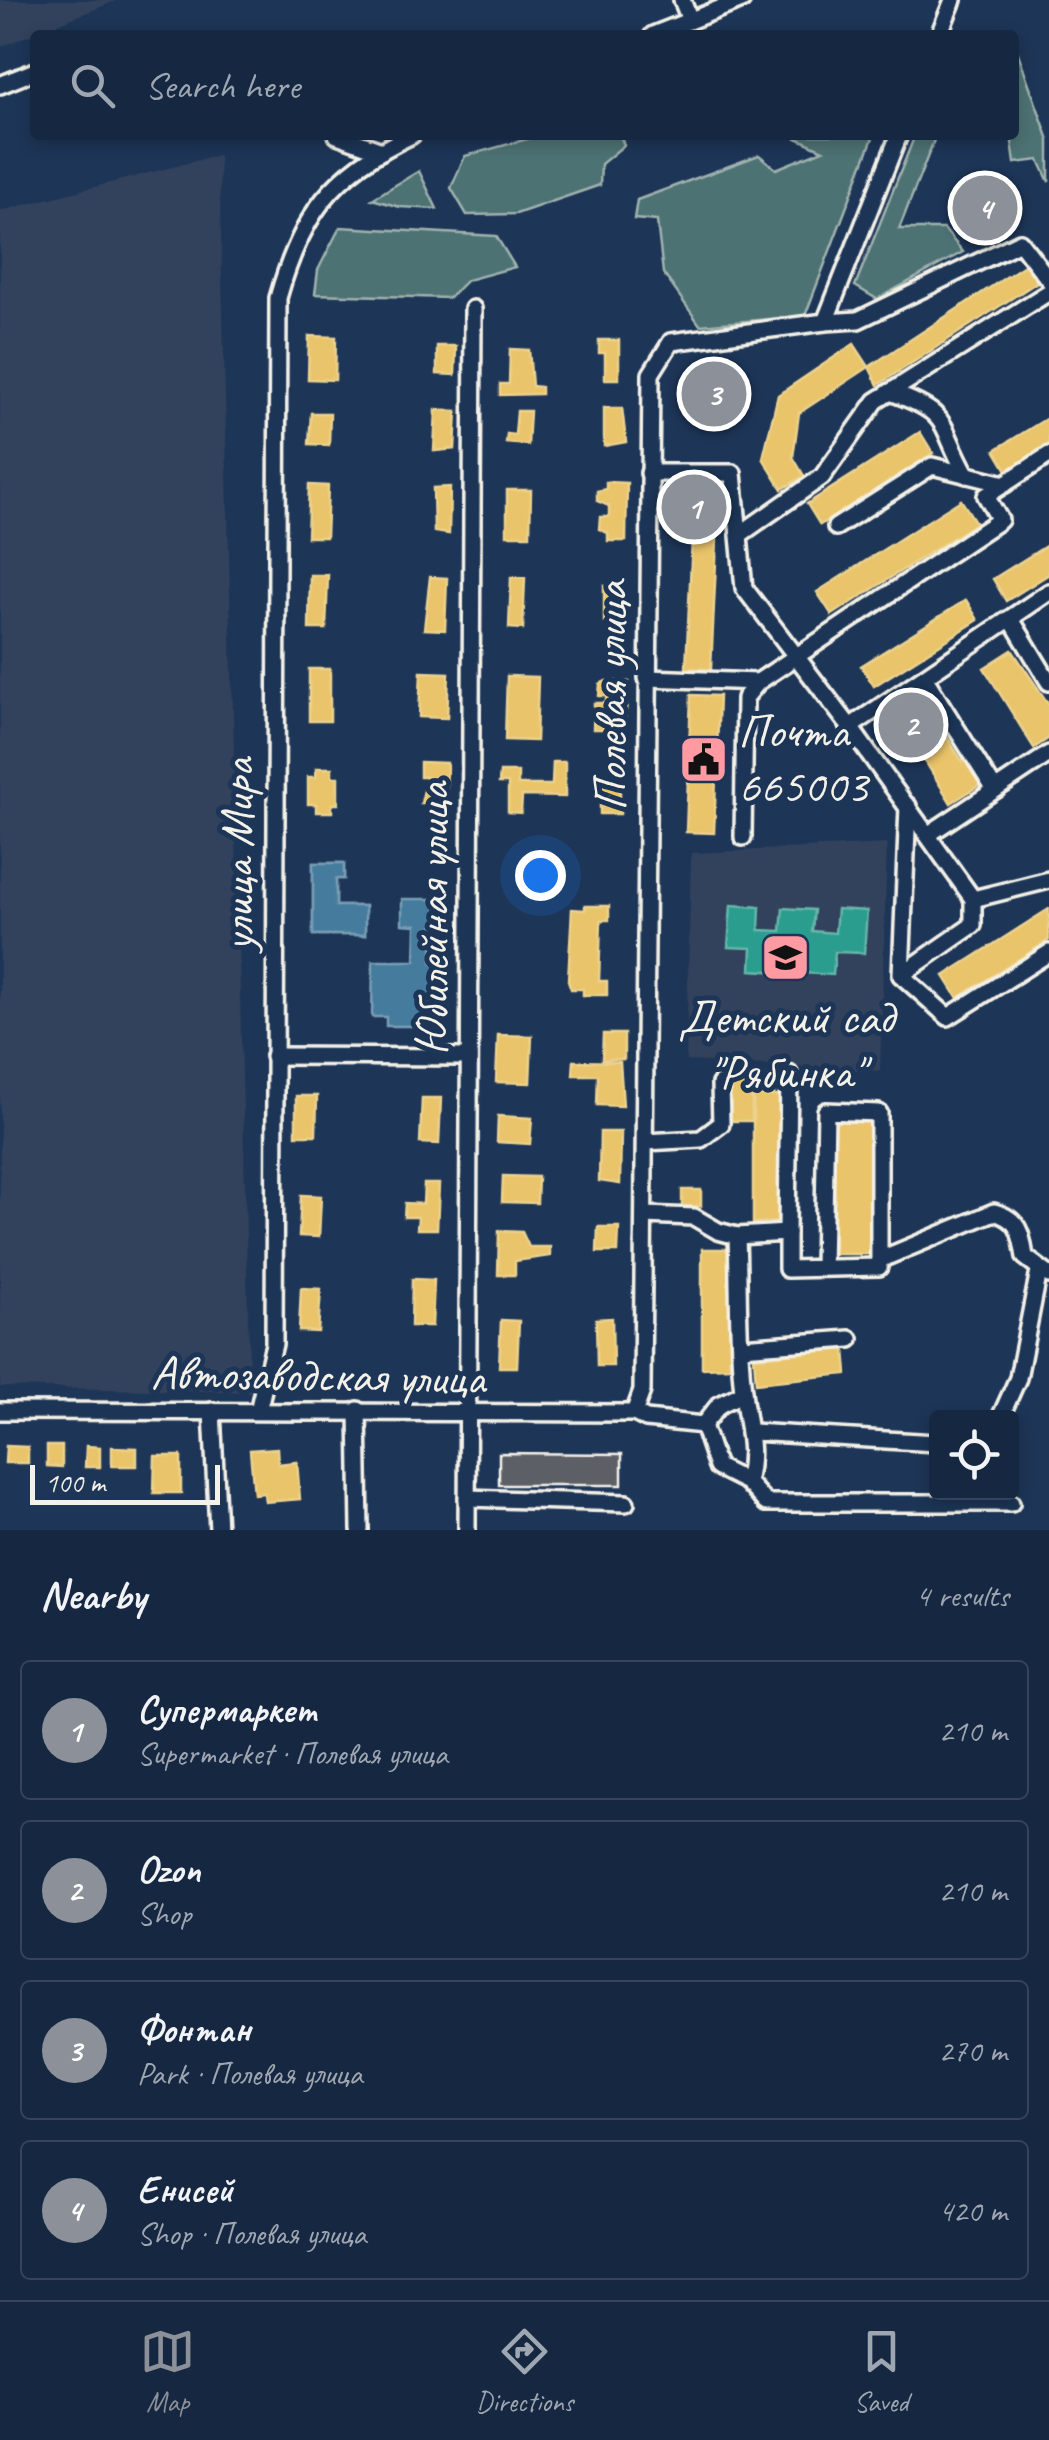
<!DOCTYPE html>
<meta charset="utf-8">
<style>
:root{--surface:#162841;--page:#23344c;--text:#f1f3f6;--muted:#9ea6b1;--line:#35445a;--accent:#8c9099}
body{margin:0;font-family:Caveat,sans-serif;background:var(--page);color:var(--text)}
.controls{position:absolute;right:30px;bottom:30px;display:grid;overflow:hidden;border-radius:10px;box-shadow:0 5px 15px #0003}
.controls button{width:90px;height:90px;display:grid;place-items:center;padding:0;border:0;border-bottom:2px solid var(--line);background:var(--surface);color:var(--text);font:50px sans-serif}
.scale{position:absolute;left:30px;bottom:25px;width:190px;box-sizing:border-box;padding-left:10px;border:5px solid #f4f1e8;border-top:0;font-size:28px;line-height:35px;white-space:nowrap;color:#f4f1e8;-webkit-text-stroke:8px #1d3557;paint-order:stroke}
.you{position:absolute;left:540px;top:875px;width:35px;height:35px;margin:-25px;border:8px solid #fff;border-radius:50%;background:#1a73e8;box-shadow:0 0 0 15px #1a73e833}
.badge{display:grid;place-items:center;width:65px;height:65px;border-radius:50%;background:var(--accent);color:#fff;font-size:32px;font-weight:700}
.pin{position:absolute;translate:-50% -50%;border:5px solid #fff;box-shadow:0 2px 10px #0006}
.list{margin:0;padding:0;list-style:none}
h2{display:flex;justify-content:space-between;align-items:center;height:130px;margin:0;padding:0 40px;font-size:42px}
h2 small{font-size:32px;font-weight:400;color:var(--muted)}
.list li{display:grid;grid-template-columns:65px 1fr auto;gap:30px;align-items:center;box-sizing:border-box;height:140px;margin:0 20px 20px;padding:0 20px;border:2px solid var(--line);border-radius:10px}
.list b{display:block;font-size:38px;white-space:nowrap}
.list p{margin:0;font-size:32px;white-space:nowrap;color:var(--muted)}
.list em{font-size:32px;font-style:normal;color:var(--muted)}
.icon{flex:none;width:55px;height:55px;fill:none;stroke:currentColor;stroke-width:2;stroke-linecap:round;stroke-linejoin:round}
.map{position:relative;flex:none;width:1049px;height:1530px;overflow:hidden}
.search{position:absolute;background:var(--surface);box-shadow:0 5px 15px #0003;left:30px;right:30px;top:30px;height:110px;display:flex;align-items:center;gap:25px;box-sizing:border-box;padding:0 35px;border-radius:10px;color:var(--muted);font-size:38px}
.sheet{height:770px;background:var(--surface)}
nav{display:flex;justify-content:space-around;align-items:center;box-sizing:border-box;height:140px;border-top:2px solid var(--line);background:var(--surface);font-size:28px;color:var(--muted)}
nav a{display:grid;justify-items:center;gap:5px}
nav .on{color:var(--accent)}
.map>svg:first-child{display:block}
.built{fill:#30425c}
.green{fill:#4d7273;stroke:#a0b2ae;stroke-width:2.5}
.homes{fill:#e9c46a;stroke:#ecd290;stroke-width:2.5}
.shops{fill:#e76f51;stroke:#eb967e;stroke-width:2.5}
.schools{fill:#2a9d8f;stroke:#67b6aa;stroke-width:2.5}
.public{fill:#457b9d;stroke:#7a9eb4;stroke-width:2.5}
.building{fill:#5b5f66;stroke:#f4f1e8;stroke-width:2.5}
.lines{fill:none;stroke-linecap:round;stroke-linejoin:round}
.minor-casing{stroke:#f4f1e8;stroke-width:22}
.minor{stroke:#1d3557;stroke-width:15}
.labels{text-anchor:middle;dominant-baseline:central;stroke-width:10;stroke-linejoin:round;paint-order:stroke}
.street-label{font-size:48px;fill:#f4f1e8;stroke:#1d3557}
.poi-label{font-size:48px;fill:#f4f1e8;stroke:#1d3557;text-anchor:start}
</style>
<div class="map">
<svg width="1049" height="1530" viewBox="0 0 1049 1530">
<rect width="100%" height="100%" fill="#1d3557"/>
<filter id="ink" filterUnits="userSpaceOnUse"><feTurbulence type="fractalNoise" baseFrequency=".01" numOctaves="2"/><feDisplacementMap in="SourceGraphic" scale="20" xChannelSelector="R" yChannelSelector="G"/><feConvolveMatrix kernelMatrix="1 2 1 2 8 2 1 2 1" color-interpolation-filters="sRGB"/></filter>
<g filter="url(#ink)">
<g class="built">
<polygon points="0,0 118,0 0,47"/>
<polygon points="219,155 250,1392 0,1387 0,211"/>
<polygon points="887,844 880,1071 686,1061 691,853"/>
</g>
<g class="green">
<polygon points="1014,42 1049,140 1049,182 1039,160 1015,163 1011,135"/>
<polygon points="542,135 620,135 624,145 601,164 600,185 516,214 467,215 451,188 465,156"/>
<polygon points="790,135 874,135 805,316 700,325 663,273 657,221 634,219 637,200 759,155 776,169 823,150"/>
<polygon points="915,135 936,135 899,229 944,229 963,252 877,299 855,286"/>
<polygon points="419,171 437,209 400,207 372,199"/>
<polygon points="340,227 496,236 515,267 467,280 449,298 315,294 318,270"/>
</g>
<g class="homes">
<polygon points="1029,262 1040,280 878,385 869,367"/>
<polygon points="309,336 336,337 335,380 308,379"/>
<polygon points="599,340 619,340 619,379 605,379 605,353 599,353"/>
<polygon points="854,344 869,367 799,413 793,457 804,476 782,489 763,458 778,395"/>
<polygon points="437,346 456,346 455,375 437,374"/>
<polygon points="510,349 529,350 532,386 541,387 541,394 500,395 500,384 509,384"/>
<polygon points="604,408 622,408 626,442 604,446"/>
<polygon points="436,410 457,411 455,449 434,451"/>
<polygon points="517,411 530,411 528,445 506,443 507,434 515,435"/>
<polygon points="311,413 330,413 329,445 309,444"/>
<polygon points="1049,417 1049,446 1008,472 995,450"/>
<polygon points="920,432 933,453 820,525 807,504"/>
<polygon points="606,482 627,483 626,541 608,541 608,533 599,529 600,517 609,517 609,506 597,501 597,491 606,489"/>
<polygon points="309,485 328,486 326,537 307,537"/>
<polygon points="450,487 449,534 434,532 433,488"/>
<polygon points="507,490 531,490 530,535 507,535"/>
<polygon points="961,500 976,523 832,615 817,592"/>
<polygon points="692,539 717,540 711,669 686,668"/>
<polygon points="1049,544 1049,574 1006,601 993,579"/>
<polygon points="310,575 328,575 326,629 309,629"/>
<polygon points="430,577 447,578 445,630 424,629"/>
<polygon points="511,577 525,578 523,629 509,628"/>
<rect x="604" y="586" width="20" height="36"/>
<polygon points="966,600 978,620 874,686 861,666"/>
<polygon points="1012,650 1049,705 1049,738 1034,748 984,668"/>
<rect x="309" y="669" width="21" height="52"/>
<polygon points="421,672 449,673 447,718 419,717"/>
<polygon points="507,676 538,677 536,741 505,740"/>
<polygon points="606,681 629,682 624,729 593,729 594,703 606,703 606,696 599,696 600,684"/>
<polygon points="691,695 719,696 714,833 686,832"/>
<polygon points="928,707 962,761 970,756 986,781 951,803 902,724"/>
<polygon points="420,762 447,763 446,803 421,803 427,777 420,777"/>
<polygon points="553,762 565,762 565,797 522,796 521,813 508,812 508,783 499,783 500,772 518,772 518,785 552,785"/>
<polygon points="316,768 332,768 332,777 338,777 338,804 332,804 332,812 316,812 316,804 308,804 308,777 316,777"/>
<rect x="600" y="778" width="20" height="36"/>
<polygon points="585,906 609,906 609,920 601,920 599,981 607,981 607,995 583,995 583,989 571,989 568,980 572,909 585,910"/>
<polygon points="1049,909 1049,940 958,998 944,976"/>
<polygon points="603,1034 624,1034 624,1059 602,1060"/>
<polygon points="498,1035 532,1036 530,1083 496,1082"/>
<polygon points="574,1061 620,1062 623,1106 597,1105 598,1075 573,1075"/>
<polygon points="730,1076 774,1076 774,1095 752,1095 752,1121 730,1121"/>
<polygon points="296,1096 317,1096 316,1135 296,1135"/>
<polygon points="753,1096 783,1096 783,1222 753,1223"/>
<polygon points="422,1098 441,1098 439,1144 420,1143"/>
<polygon points="498,1116 532,1118 530,1144 497,1142"/>
<polygon points="835,1121 871,1121 870,1254 834,1254"/>
<polygon points="600,1132 621,1132 620,1184 599,1181"/>
<polygon points="503,1176 538,1177 537,1203 502,1202"/>
<polygon points="424,1184 439,1184 437,1229 417,1229 418,1217 404,1217 405,1203 423,1204"/>
<rect x="682" y="1190" width="19" height="16"/>
<polygon points="301,1195 321,1196 319,1237 299,1236"/>
<polygon points="598,1227 619,1227 618,1252 597,1252"/>
<polygon points="499,1231 522,1232 529,1247 550,1247 550,1256 515,1261 515,1275 498,1275"/>
<polygon points="702,1249 730,1249 730,1367 702,1368"/>
<polygon points="412,1279 434,1280 432,1326 411,1326"/>
<polygon points="301,1288 321,1289 318,1332 299,1331"/>
<polygon points="612,1318 613,1366 597,1366 596,1319"/>
<polygon points="501,1320 519,1321 517,1367 499,1367"/>
<polygon points="845,1349 847,1374 756,1383 754,1357"/>
<polygon points="6,1446 28,1447 28,1463 5,1463"/>
<polygon points="47,1446 62,1446 62,1467 47,1466"/>
<polygon points="86,1446 100,1447 100,1467 85,1467"/>
<polygon points="112,1447 137,1448 137,1466 112,1466"/>
<polygon points="277,1448 278,1464 297,1462 300,1499 265,1502 264,1493 254,1494 250,1450"/>
<polygon points="155,1456 181,1456 181,1493 154,1493"/>
</g>
<g class="shops">
<polygon points="989,186 1005,218 981,230 965,198"/>
<polygon points="679,486 712,488 709,528 677,525"/>
</g>
<polygon class="schools" points="731,905 760,907 759,930 781,931 783,908 814,910 812,931 835,933 837,909 867,911 864,953 835,952 833,975 803,973 804,950 780,949 779,972 751,970 752,948 728,947"/>
<g class="public">
<polygon points="313,863 344,863 344,879 336,879 336,906 365,906 365,935 313,935"/>
<polygon points="313,863 344,863 344,879 336,879 336,906 365,906 365,935 313,935"/>
<polygon points="402,899 450,899 450,927 433,926 432,963 449,963 448,1019 423,1019 423,1026 386,1026 386,1017 372,1017 373,961 415,961 416,925 402,924"/>
</g>
<polygon class="building" points="499,1453 622,1454 622,1485 499,1485"/>
<g class="lines">
<defs>
<g id="minor">
<polyline points="682,0 690,20"/>
<polyline points="653,35 742,0"/>
<polyline points="939,35 953,0"/>
<polyline points="0,85 35,71"/>
<polyline points="337,135 382,151"/>
<polyline points="825,322 858,320 1020,242 1049,280"/>
<path d="M 890,392 C 954,415 937,422 967,475"/>
<polyline points="649,473 733,473 744,588 850,727 1049,592"/>
<polyline points="836,527 932,466 1005,484"/>
<polyline points="742,533 822,477 876,401 1049,292"/>
<polyline points="1011,619 1049,682"/>
<polyline points="924,677 995,790"/>
<polyline points="647,678 758,682"/>
<polyline points="850,727 973,899 973,925 901,975 948,1017 1049,953"/>
<polyline points="929,834 1049,754"/>
<polyline points="743,837 745,698 758,682 1000,520 986,496 1049,455"/>
<polyline points="973,899 1049,880"/>
<polyline points="901,975 908,806"/>
<polyline points="274,1056 468,1057"/>
<polyline points="645,1142 701,1139 721,1124 720,1084"/>
<polyline points="644,1215 694,1217 718,1231 737,1236 787,1233 787,1269 879,1267 879,1113 826,1111 823,1268"/>
<polyline points="787,1233 789,1074"/>
<path d="M 737,1236 C 739,1287 737,1340 743,1391 C 746,1424 756,1448 747,1482"/>
<path d="M 879,1260 L 994,1212 C 1019,1219 1021,1232 1025,1257 L 1049,1275"/>
<polyline points="741,1347 850,1339"/>
<polyline points="358,1410 360,1530"/>
<polyline points="0,1411 634,1413 646,1419 703,1425 717,1467 747,1482 766,1503 1011,1503"/>
<polyline points="212,1411 218,1530"/>
<path d="M 258,1411 L 274,1344 L 278,298 C 301,216 332,172 412,135"/>
<polyline points="634,1413 642,1391 651,374 671,342 825,322 899,135"/>
<polyline points="1000,1418 1018,1378 1039,1271"/>
<polyline points="703,1425 719,1405 743,1393"/>
<polyline points="752,1432 936,1443"/>
<polyline points="467,1498 626,1503"/>
<polyline points="467,1530 473,309"/>
</g>
</defs>
<use href="#minor" class="minor-casing"/>
<use href="#minor" class="minor"/>
</g>
</g>
<defs>
<symbol id="civic-square" viewBox="-11 -11 22 22"><rect x="-9" y="-9" width="18" height="18" rx="4" fill="#ff9aa2" stroke="#1d3557"/><path d="M-.6-6.5H3V-4.5H.6V-3L4-1V1h2V6H-6V1h2V-1L-.6-3ZM-1.2 2.5V6h2.4V2.5Z" fill="#111"/></symbol>
<symbol id="school-square" viewBox="-11 -11 22 22"><rect x="-9" y="-9" width="18" height="18" rx="4" fill="#ff9aa2" stroke="#1d3557"/><path d="M0-5L7-2L0 1L-7-2ZM-4 1L0 2.5L4 1V4Q0 6-4 4Z" fill="#111"/></symbol>
</defs>
<g fill-rule="evenodd">
<use href="#civic-square" x="676" y="732" width="55" height="55"/>
<use href="#school-square" x="758" y="930" width="55" height="55"/>
</g>
<g class="labels">
<g class="street-label">
<text transform="translate(610 696) rotate(-90)">Полевая улица</text>
<text transform="translate(237 855) rotate(-90)">улица Мира</text>
<text transform="translate(432 919) rotate(-90)">Юбилейная улица</text>
<text transform="translate(318 1375) rotate(1)">Автозаводская улица</text>
</g>
<g class="poi-label">
<text x="738" y="731">Почта<tspan x="738" dy="55">665003</tspan></text>
<text x="786" y="1017" text-anchor="middle">Детский сад<tspan x="786" dy="55">"Рябинка"</tspan></text>
</g>
</g>
</svg>
<div class="controls">
<button><svg class="icon" aria-label="locate" viewBox="0 0 24 24"><circle cx="12" cy="12" r="6"/><path d="M12 2v4M12 18v4M2 12h4M18 12h4"/></svg></button>
</div>
<div class="scale">100 m</div>
<div class="you"></div>
<div class="pin badge" style="left:694px;top:507px">1</div>
<div class="pin badge" style="left:911px;top:725px">2</div>
<div class="pin badge" style="left:714px;top:394px">3</div>
<div class="pin badge" style="left:985px;top:208px">4</div>
<div class="search"><svg class="icon" aria-label="search" viewBox="0 0 24 24"><circle cx="10" cy="10" r="6"/><path d="M15 15l6 6"/></svg>Search here</div>
</div>
<section class="sheet">
<h2>Nearby<small>4 results</small></h2>
<ul class="list">
<li><span class="badge">1</span><div><b>Супермаркет</b><p>Supermarket · Полевая улица</p></div><em>210 m</em></li>
<li><span class="badge">2</span><div><b>Ozon</b><p>Shop</p></div><em>210 m</em></li>
<li><span class="badge">3</span><div><b>Фонтан</b><p>Park · Полевая улица</p></div><em>270 m</em></li>
<li><span class="badge">4</span><div><b>Енисей</b><p>Shop · Полевая улица</p></div><em>420 m</em></li>
</ul>
</section>
<nav>
<a class="on"><svg class="icon" aria-label="map" viewBox="0 0 24 24"><path d="M3 6l6-2 6 2 6-2v14l-6 2-6-2-6 2zM9 4v14M15 6v14"/></svg>Map</a>
<a><svg class="icon" aria-label="directions" viewBox="0 0 24 24"><path d="M12 3l9 9-9 9-9-9zM9 14v-3h6M13 9l2 2-2 2"/></svg>Directions</a>
<a><svg class="icon" aria-label="saved" viewBox="0 0 24 24"><path d="M7 4h10v16l-5-4-5 4z"/></svg>Saved</a>
</nav>
